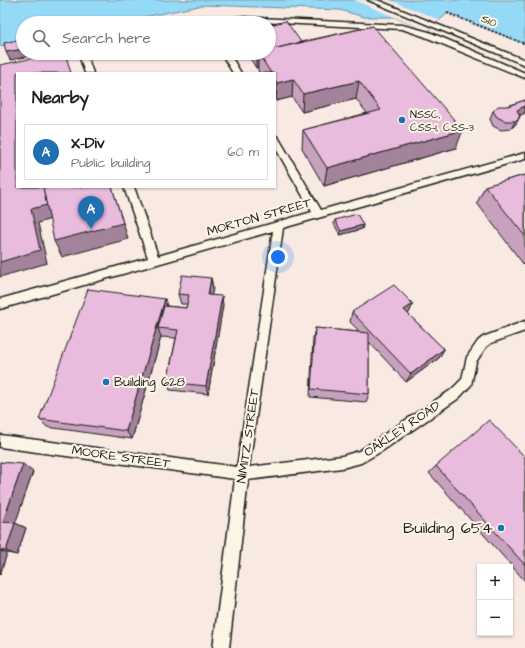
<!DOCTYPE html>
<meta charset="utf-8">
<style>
:root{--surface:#fff;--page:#f2f2f2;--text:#202124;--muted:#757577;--line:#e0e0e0;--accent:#1f6fb2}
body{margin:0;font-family:"Architects Daughter",sans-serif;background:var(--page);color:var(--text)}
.controls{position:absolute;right:12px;bottom:12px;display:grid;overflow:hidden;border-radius:0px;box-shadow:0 1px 3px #0004}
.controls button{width:36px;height:36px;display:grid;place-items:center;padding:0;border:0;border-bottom:1px solid var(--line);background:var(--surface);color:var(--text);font:20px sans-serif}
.you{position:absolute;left:278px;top:257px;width:14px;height:14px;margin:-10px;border:3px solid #fff;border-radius:50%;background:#1a73e8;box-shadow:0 0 0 6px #1a73e833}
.badge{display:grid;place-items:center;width:26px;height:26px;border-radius:50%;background:var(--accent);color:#fff;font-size:13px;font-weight:700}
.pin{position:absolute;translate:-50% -33px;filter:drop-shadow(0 1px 2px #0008)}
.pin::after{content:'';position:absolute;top:21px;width:14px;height:12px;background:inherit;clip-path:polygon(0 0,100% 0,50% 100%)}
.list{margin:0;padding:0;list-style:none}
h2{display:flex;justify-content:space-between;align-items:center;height:52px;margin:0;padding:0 16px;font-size:17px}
h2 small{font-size:13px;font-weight:400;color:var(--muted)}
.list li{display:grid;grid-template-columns:26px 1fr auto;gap:12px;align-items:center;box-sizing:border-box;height:56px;margin:0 8px 8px;padding:0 8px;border:1px solid var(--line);border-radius:0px}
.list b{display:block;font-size:15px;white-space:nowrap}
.list p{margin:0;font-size:13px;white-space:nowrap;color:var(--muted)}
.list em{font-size:13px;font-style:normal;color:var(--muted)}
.icon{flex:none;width:22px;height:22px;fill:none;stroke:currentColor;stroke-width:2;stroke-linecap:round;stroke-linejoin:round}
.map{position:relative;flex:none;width:525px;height:648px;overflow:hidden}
.search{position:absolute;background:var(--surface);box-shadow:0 1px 3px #0004;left:16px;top:16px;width:260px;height:44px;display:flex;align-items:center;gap:10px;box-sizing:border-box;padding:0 14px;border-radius:22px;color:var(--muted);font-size:15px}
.panel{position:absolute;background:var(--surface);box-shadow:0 1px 3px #0004;left:16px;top:72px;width:260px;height:116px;border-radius:0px}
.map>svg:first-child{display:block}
.water{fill:#94daf6;stroke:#648e9f}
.pier{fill:#f8e9e3}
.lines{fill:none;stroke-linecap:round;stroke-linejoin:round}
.lane-casing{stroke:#1c1c1c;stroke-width:3}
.path{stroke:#1c1c1c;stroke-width:2;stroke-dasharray:2 2;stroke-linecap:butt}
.lane{fill:#fcf5e5;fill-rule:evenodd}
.wall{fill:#c8a1be;stroke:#1c1c1c}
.shaded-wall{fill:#a3839b;stroke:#1c1c1c}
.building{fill:#e9bbdd;stroke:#1c1c1c}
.poi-dot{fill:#1f6fb2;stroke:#fcf5e5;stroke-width:1.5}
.labels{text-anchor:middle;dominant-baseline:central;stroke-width:4;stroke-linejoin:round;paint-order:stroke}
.far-street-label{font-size:11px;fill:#1c1c1c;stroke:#fcf5e5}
.far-poi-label{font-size:11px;fill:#1c1c1c;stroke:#fcf5e5;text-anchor:start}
.street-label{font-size:13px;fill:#1c1c1c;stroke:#fcf5e5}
.poi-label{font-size:13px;fill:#1c1c1c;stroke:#fcf5e5;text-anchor:start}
.near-poi-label{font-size:16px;fill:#1c1c1c;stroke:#fcf5e5;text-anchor:end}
</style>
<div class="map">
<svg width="525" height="648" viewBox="0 0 525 648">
<rect width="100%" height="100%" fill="#f8e9e3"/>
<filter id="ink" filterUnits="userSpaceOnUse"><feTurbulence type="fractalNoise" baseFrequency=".025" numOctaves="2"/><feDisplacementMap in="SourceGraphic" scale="8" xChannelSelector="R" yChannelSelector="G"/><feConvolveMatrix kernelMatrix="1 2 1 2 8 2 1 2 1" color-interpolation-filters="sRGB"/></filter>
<g filter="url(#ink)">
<polygon class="water" points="0,0 525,0 525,44 448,13 427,31 394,17 364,17 340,10 204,5 114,23 23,23 23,42 0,46"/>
<polygon class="pier" points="354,0 390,0 440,20 427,31"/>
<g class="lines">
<defs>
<g id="lane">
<polygon points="368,0 377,0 525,60 525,65"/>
<polygon points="238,17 402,25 429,32 525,73 525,78 423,36 402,29 238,21 211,23"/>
<polygon points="66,53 86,53 93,73 85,73 79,55 52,60 48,58"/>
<polygon points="221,53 229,53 241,73 233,73"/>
<polygon points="275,136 278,137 321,210 525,153 525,159 283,228 249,467 342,456 359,451 451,390 462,379 467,357 478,341 483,337 525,321 525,331 491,343 486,347 476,362 471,385 459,398 382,451 361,463 342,468 248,480 229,648 213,648 235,479 0,447 0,435 237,467 273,231 0,309 0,299 148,258 124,187 134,187 158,256 312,212 275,147"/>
</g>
</defs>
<use href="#lane" class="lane-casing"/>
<polyline class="path" points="447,13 525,44"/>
<use href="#lane" class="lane"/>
</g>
<g class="wall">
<polygon points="373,26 456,148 324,186 302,148 303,130 367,113 356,99 302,112 292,97 276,101 275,98 275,73 259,73 258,70 258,67 256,68 247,53 269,53 301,42"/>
<polygon points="525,100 525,113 520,115 520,116 516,124 511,129 501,130 493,126 490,119 493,111"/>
<polygon points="525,175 525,264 524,265 477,203 485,186"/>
<polygon points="335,220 363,225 362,229 340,235 334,224"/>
<polygon points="211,278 213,288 211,295 223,305 208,394 170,390 167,382 176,338 161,337 132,439 47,427 39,419 167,306 186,308 187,304 181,304 178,294"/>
<polygon points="413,304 408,314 444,349 439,358 406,382 369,342 369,394 366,402 310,397 313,338 315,328 360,332 350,322 352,312"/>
<polygon points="525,457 525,581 429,473 436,466"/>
<polygon points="0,462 33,472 15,523 26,528 17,555 7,553 0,575"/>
</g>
<g class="shaded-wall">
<polygon points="23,49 23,53 47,53 10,60 6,52"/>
<polygon points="258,55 258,67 256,68 256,56"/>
<polygon points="293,79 292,97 276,101 277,83"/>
<polygon points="359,81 356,99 302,112 303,94"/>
<polygon points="525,106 525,113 513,118 517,110"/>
<polygon points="520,116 516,124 511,129 515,121"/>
<polygon points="463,130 456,148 324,186 327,168"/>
<polygon points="44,187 54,218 38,223 47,263 0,277 0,262"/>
<polygon points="112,187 128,239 62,257 54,241"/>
<polygon points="363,225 362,229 340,235 341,231"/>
<polygon points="211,278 213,288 210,304 208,295"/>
<polygon points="222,296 223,305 208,394 206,386"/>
<polygon points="165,299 168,310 158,328 161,337 132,439 126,431"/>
<polygon points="413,304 409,313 400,319 404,310"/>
<polygon points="444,349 439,358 406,382 411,374"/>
<polygon points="23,464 33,472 14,527 3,522"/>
<polygon points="15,523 26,528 17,555 6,551"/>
<polygon points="0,551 7,553 0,575"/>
</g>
<g class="building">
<polygon points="286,21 301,42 269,50 269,25"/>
<polygon points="373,26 463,130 327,168 303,130 381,110 359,81 303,94 293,79 277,83 275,80 275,73 271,73 258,53 269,53 269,50"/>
<polygon points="23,39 23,49 6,52 4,43"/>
<polygon points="58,53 65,53 71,73 17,73 17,187 43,187 47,205 31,209 40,250 0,262 0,65"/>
<polygon points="254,53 258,53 258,55 256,56"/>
<polygon points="525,100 525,106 517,110 520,116 515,121 505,121 497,117 493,111 498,106 508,106"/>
<polygon points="525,175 525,236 485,186"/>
<polygon points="43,187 112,187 123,223 54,241"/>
<polygon points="357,214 363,225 341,231 335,220"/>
<polygon points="182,275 211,278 208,295 222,296 206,386 167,382 178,330 158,328 164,306 186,308 189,295 178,294"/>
<polygon points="394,285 413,304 404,310 444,349 411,374 352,312"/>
<polygon points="88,289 165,299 126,431 39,419"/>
<polygon points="315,328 369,333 369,394 311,389"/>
<polygon points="489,420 525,457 525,565 436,466"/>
<polygon points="0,462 23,464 3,522 15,523 6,551 0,550"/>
</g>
</g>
<g class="poi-dot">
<circle cx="402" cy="120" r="4"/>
<circle cx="106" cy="382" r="4"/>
<circle cx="501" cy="528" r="4"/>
</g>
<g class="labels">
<g class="far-street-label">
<text transform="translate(489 21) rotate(22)">S10</text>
</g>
<g class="far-poi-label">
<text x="410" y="114">NSSC,<tspan x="410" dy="13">CSS-1, CSS-3</tspan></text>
</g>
<g class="street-label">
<text transform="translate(259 217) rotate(-16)">MORTON STREET</text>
<text transform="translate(402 429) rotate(-34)">OAKLEY ROAD</text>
<text transform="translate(248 436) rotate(-82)">NIMITZ STREET</text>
<text transform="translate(121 457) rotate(8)">MOORE STREET</text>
</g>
<g class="poi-label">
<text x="114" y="382">Building 628</text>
</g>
<g class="near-poi-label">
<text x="493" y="528">Building 654</text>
</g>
</g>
</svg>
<div class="controls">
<button>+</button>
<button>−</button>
</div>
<div class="you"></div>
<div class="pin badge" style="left:91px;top:229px">A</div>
<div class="search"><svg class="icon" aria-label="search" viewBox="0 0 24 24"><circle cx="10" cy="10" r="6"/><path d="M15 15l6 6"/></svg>Search here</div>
<section class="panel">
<h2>Nearby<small></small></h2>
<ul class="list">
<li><span class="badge">A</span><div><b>X-Div</b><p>Public building</p></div><em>60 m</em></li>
</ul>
</section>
</div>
